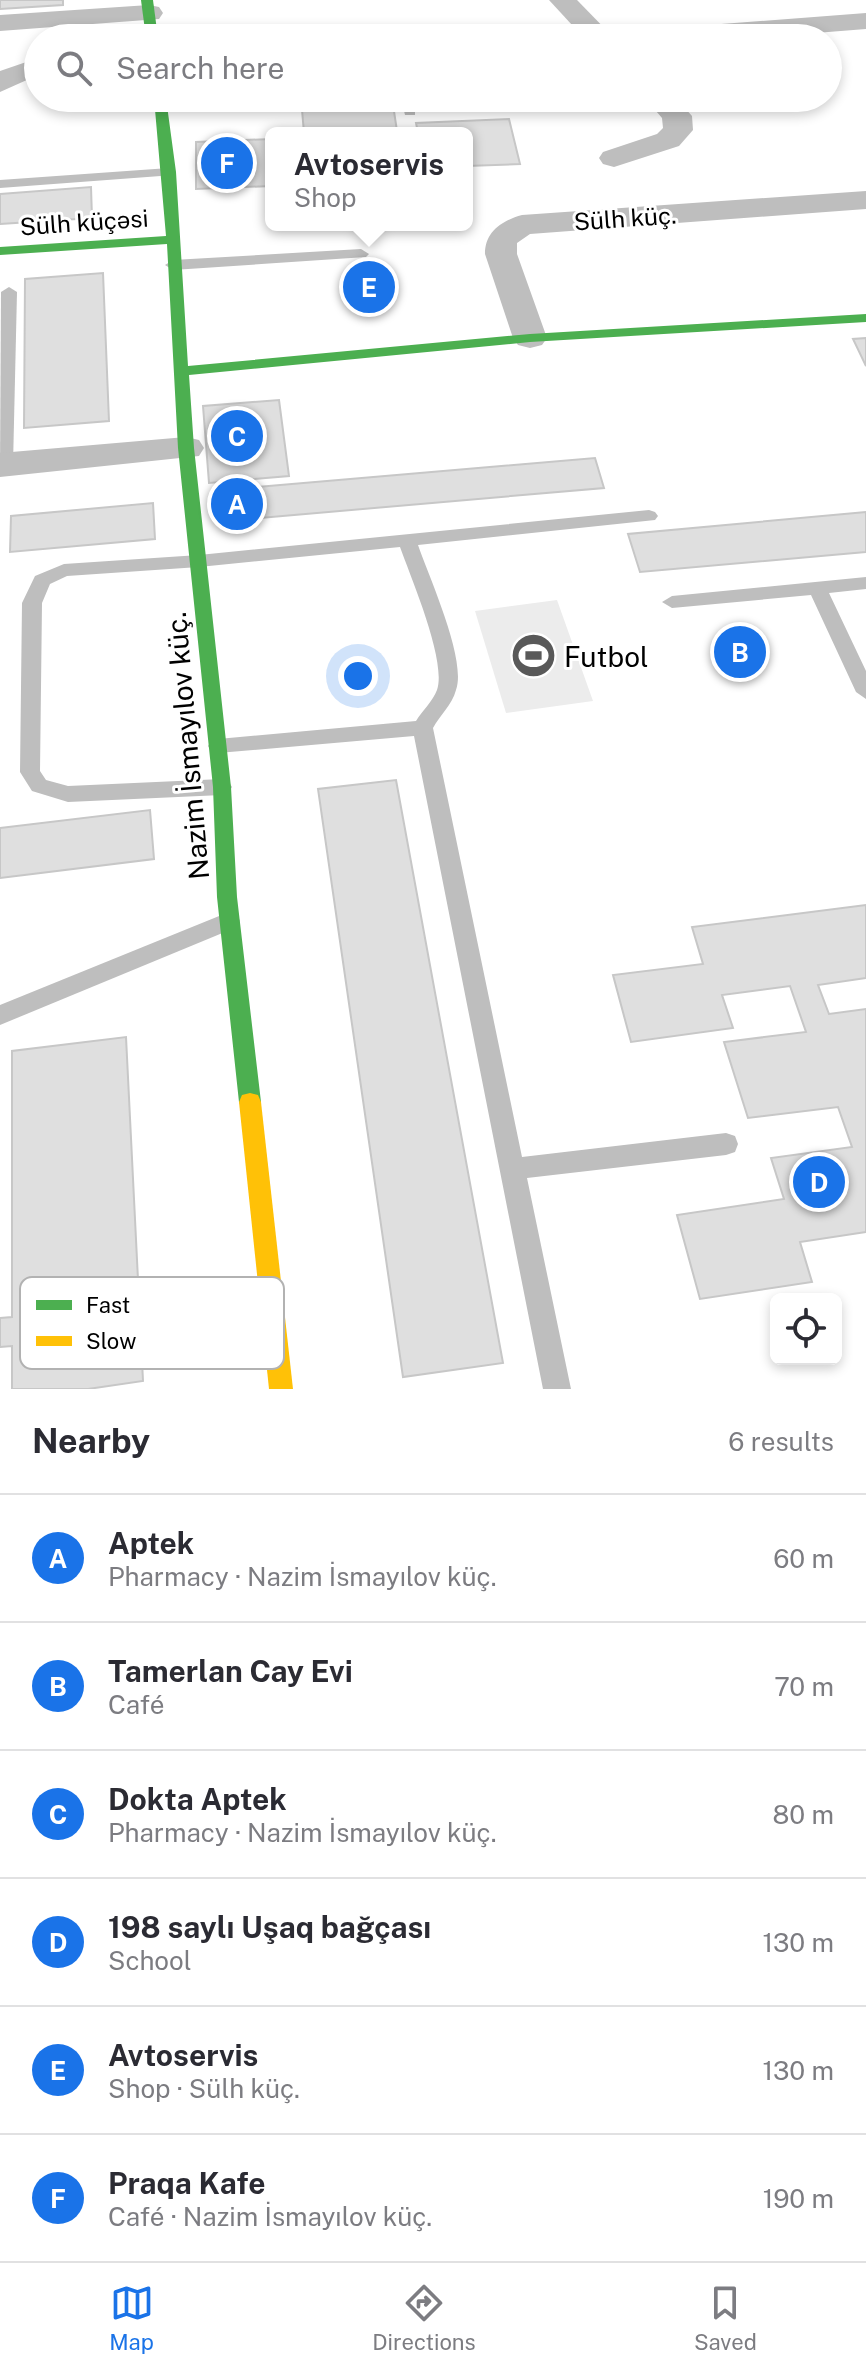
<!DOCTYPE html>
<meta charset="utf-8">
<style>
:root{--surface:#fff;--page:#f7f7f7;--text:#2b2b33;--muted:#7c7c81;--line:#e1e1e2;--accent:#1a73e8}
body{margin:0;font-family:"Public Sans",sans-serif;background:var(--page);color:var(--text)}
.controls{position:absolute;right:24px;bottom:24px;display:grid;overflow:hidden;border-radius:12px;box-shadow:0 4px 12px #0003}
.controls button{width:72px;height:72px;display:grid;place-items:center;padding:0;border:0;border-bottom:2px solid var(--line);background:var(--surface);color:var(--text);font:40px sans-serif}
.you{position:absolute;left:358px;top:676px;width:28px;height:28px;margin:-20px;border:6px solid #fff;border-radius:50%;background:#1a73e8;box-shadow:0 0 0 12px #1a73e833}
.badge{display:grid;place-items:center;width:52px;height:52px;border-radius:50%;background:var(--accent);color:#fff;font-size:26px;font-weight:700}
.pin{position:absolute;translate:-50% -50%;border:4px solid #fff;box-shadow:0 2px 8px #0006}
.popup{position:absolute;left:265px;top:127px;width:208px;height:104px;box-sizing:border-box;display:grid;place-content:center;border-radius:12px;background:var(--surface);filter:drop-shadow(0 2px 6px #0005);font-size:26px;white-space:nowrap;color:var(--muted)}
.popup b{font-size:30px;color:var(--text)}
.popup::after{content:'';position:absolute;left:50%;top:100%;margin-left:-16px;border:16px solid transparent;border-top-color:var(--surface)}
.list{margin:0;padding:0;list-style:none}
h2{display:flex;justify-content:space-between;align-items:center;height:104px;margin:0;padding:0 32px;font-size:34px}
h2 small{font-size:26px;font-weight:400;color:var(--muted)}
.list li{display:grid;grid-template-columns:52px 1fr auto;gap:24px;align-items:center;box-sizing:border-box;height:128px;padding:0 32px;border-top:2px solid var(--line)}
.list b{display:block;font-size:30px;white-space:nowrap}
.list p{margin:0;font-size:26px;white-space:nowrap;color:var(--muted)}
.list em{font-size:26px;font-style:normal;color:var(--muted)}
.icon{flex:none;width:44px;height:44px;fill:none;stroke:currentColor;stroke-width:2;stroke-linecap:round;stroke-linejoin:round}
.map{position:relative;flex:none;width:866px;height:1389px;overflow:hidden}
.search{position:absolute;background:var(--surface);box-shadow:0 4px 12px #0003;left:24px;right:24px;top:24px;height:88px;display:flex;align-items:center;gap:20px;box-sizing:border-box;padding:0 28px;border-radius:44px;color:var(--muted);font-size:30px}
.sheet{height:872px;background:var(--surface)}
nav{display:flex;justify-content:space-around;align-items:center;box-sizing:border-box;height:112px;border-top:2px solid var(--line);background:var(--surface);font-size:22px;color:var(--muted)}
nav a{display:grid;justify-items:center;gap:4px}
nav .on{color:var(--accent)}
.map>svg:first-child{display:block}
.green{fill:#ececec}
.building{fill:#dfdfdf;stroke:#c7c7c7;stroke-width:2}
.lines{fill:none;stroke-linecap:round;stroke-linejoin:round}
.lane{fill:#bebebe;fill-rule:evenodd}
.street{fill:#bebebe;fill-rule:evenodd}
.fast{fill:#4caf50;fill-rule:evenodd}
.slow{fill:#ffc107;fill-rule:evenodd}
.labels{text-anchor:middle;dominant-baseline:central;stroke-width:6;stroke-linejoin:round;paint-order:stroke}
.far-street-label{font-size:24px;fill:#000;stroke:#fff}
.poi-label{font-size:28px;fill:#000;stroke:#fff;text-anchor:start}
.street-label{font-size:28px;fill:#000;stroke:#fff}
.key{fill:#fff;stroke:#b2b2b2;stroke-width:2}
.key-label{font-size:22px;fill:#000}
</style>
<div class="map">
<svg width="866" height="1389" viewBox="0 0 866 1389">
<rect width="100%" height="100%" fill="#fff"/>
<polygon class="green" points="557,600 593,701 506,713 475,611"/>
<g class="building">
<polygon points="0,0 63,0 63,5 0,9"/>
<polygon points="301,98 392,98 397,131 304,133"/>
<polygon points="509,119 520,164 467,166 467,133 418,133 416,123"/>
<polygon points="271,139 271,186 196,189 196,142"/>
<polygon points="91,187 92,218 0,224 0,194"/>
<polygon points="103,273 109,421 24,428 25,279"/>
<polygon points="866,338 866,366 853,339"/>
<polygon points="279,400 289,476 209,483 203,406"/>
<polygon points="595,458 604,488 225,521 222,490"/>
<polygon points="153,503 155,539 10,552 11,516"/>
<polygon points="866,512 866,552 640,572 628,534"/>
<polygon points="396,780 503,1363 403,1377 318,789"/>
<polygon points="150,810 154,859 0,878 0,828"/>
<polygon points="866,905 866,978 818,985 829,1014 866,1009 866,1232 800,1242 812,1282 700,1299 677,1215 784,1199 771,1158 852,1147 838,1107 748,1118 724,1042 806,1032 790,986 722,995 733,1028 631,1042 613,975 703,964 692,927"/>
<polygon points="126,1037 143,1381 88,1389 12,1389 12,1346 0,1347 0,1318 12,1317 12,1051"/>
</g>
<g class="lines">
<g class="lane">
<polygon points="401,98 415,98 415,115 405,115"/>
<polygon points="169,168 174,169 174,175 0,188 0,180"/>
<polygon points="361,249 369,254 366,257 173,270 165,265 173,260"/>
<polygon points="9,287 17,292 13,465 4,470 0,469 1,292"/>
<path d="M 649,510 L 655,512 L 658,516 L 655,520 L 418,545 C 429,577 467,660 456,690 C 452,705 440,715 433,728 L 522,1157 L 726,1133 L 735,1136 L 738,1144 L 735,1152 L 726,1155 L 527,1178 L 571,1389 L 543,1389 L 414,736 L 218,753 L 211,751 L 208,746 L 211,741 L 218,739 L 416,721 C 422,711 433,701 437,690 C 447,661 411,578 400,547 L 199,567 L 67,576 L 50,584 L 42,603 L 40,771 L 46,780 L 68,786 L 222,779 L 229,782 L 232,787 L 229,792 L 222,795 L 68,802 L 32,791 L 20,772 L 22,603 L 35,576 L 64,564 L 199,555 Z"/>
<polygon points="866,577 866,589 829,593 866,671 866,699 856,692 811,595 672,608 662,602 672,596"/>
<polygon points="229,912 237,915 240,921 237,927 0,1025 0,1005"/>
</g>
<g class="street">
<polygon points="549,0 577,0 614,38 584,38"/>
<polygon points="149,5 159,7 163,13 159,19 0,31 0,15"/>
<polygon points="866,13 866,29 751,38 628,38 632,32 642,30"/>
<polygon points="38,58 38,75 0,92 0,71"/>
<polygon points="645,98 676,98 692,116 693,130 679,146 614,167 603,164 599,158 603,152 657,134 663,128 662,118"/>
<path d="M 866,191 L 866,209 L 530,234 L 517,243 L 517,254 L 547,338 L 542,345 L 530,348 L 518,345 L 513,338 L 485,254 C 485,232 501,221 522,215 Z"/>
<polygon points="186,437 199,440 204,448 199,456 0,477 0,453"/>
</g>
<g class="fast">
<polygon points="141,0 153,0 158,38 146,38"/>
<polygon points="154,98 166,98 176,172 188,366 530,334 866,314 866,322 530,342 189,375 194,448 231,787 237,897 261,1102 258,1109 250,1111 242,1109 239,1102 217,897 213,787 178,448 167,244 0,255 0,247 166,236"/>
</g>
<polygon class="slow" points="250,1093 258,1095 261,1102 293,1389 269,1389 239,1102 242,1095"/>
</g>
<defs>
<symbol id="stadium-disc" viewBox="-11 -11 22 22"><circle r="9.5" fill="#595959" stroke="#fff"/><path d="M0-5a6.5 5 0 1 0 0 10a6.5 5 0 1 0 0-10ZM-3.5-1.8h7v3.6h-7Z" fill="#fff"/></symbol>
</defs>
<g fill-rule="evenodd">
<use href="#stadium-disc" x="508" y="630" width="51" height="51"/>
</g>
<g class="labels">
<g class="far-street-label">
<text transform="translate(625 218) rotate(-4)">Sülh küç.</text>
<text transform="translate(84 222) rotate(-4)">Sülh küçəsi</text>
</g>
<g class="poi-label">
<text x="564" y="656">Futbol</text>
</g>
<g class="street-label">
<text transform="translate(187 746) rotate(-95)">Nazim İsmayılov küç.</text>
</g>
</g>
<rect x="20" y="1277" width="264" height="92" rx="12" class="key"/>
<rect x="36" y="1300" width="36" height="10" fill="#4caf50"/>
<rect x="36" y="1336" width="36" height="10" fill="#ffc107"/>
<g class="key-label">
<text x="86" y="1313">Fast</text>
<text x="86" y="1349">Slow</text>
</g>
</svg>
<div class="controls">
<button><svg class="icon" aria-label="locate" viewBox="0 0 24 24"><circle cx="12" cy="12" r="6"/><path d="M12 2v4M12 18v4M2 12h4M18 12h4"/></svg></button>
</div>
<div class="you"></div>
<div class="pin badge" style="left:237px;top:504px">A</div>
<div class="pin badge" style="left:740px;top:652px">B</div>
<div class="pin badge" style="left:237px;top:436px">C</div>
<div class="pin badge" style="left:819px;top:1182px">D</div>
<div class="pin badge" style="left:369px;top:287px">E</div>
<div class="popup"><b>Avtoservis</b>Shop</div>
<div class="pin badge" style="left:227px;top:163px">F</div>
<div class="search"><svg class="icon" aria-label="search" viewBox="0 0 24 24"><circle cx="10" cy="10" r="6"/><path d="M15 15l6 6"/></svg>Search here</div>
</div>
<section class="sheet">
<h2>Nearby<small>6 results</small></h2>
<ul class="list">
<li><span class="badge">A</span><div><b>Aptek</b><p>Pharmacy · Nazim İsmayılov küç.</p></div><em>60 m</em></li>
<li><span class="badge">B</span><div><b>Tamerlan Cay Evi</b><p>Café</p></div><em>70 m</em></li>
<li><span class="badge">C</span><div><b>Dokta Aptek</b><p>Pharmacy · Nazim İsmayılov küç.</p></div><em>80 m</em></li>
<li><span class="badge">D</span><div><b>198 saylı Uşaq bağçası</b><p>School</p></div><em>130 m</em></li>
<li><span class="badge">E</span><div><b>Avtoservis</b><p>Shop · Sülh küç.</p></div><em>130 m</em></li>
<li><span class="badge">F</span><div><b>Praqa Kafe</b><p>Café · Nazim İsmayılov küç.</p></div><em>190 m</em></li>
</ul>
</section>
<nav>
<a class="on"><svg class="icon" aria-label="map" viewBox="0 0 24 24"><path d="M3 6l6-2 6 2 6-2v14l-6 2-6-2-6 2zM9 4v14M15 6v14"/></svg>Map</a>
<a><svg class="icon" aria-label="directions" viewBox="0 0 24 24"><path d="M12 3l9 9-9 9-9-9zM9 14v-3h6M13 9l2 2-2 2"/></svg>Directions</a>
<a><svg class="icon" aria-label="saved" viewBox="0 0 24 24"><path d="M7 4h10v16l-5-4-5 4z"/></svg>Saved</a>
</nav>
